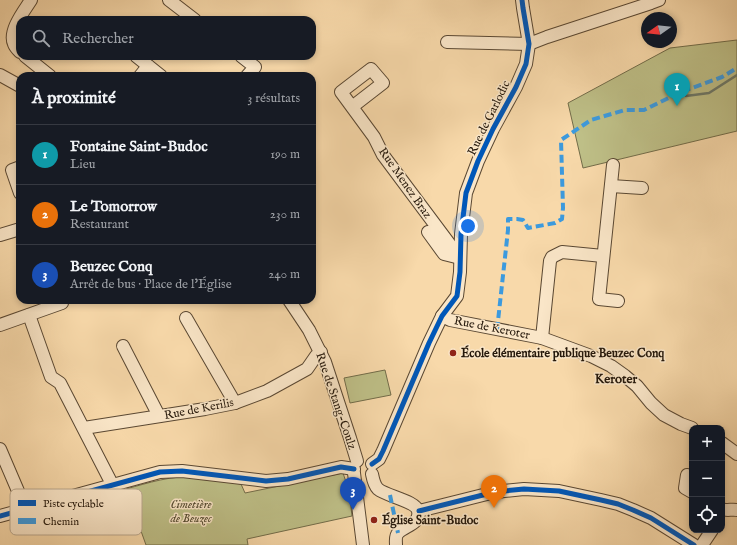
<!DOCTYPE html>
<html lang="fr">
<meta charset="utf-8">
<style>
:root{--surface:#171b24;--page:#20242c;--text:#f1f3f6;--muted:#9ea1a6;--line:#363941;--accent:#c59692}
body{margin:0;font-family:"IM FELL English",serif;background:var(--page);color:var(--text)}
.controls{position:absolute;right:12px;bottom:12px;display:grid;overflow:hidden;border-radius:8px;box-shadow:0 2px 6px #0003}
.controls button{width:36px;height:36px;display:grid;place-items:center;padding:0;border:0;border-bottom:1px solid var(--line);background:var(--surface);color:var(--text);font:20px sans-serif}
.compass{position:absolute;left:641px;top:12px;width:36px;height:36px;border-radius:50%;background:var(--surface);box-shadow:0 2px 6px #0003;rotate:255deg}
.you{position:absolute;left:468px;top:226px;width:14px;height:14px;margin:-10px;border:3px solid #fff;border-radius:50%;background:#1a73e8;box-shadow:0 0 0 6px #1a73e833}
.badge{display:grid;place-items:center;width:26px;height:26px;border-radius:50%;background:var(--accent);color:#fff;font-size:13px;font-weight:700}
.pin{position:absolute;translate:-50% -33px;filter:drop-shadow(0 1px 2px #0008)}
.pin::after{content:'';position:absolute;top:21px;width:14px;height:12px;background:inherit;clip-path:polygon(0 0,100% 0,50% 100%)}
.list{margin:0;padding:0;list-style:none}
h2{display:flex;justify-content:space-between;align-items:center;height:52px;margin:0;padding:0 16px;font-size:17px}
h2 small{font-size:13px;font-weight:400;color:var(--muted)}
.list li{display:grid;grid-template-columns:26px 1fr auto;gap:12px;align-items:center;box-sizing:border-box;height:60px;padding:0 16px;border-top:1px solid var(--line)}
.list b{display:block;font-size:15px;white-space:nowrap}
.list p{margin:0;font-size:13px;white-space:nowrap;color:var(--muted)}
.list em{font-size:13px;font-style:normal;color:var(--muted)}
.icon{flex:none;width:22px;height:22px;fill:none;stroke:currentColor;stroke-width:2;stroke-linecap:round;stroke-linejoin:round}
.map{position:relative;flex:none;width:737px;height:545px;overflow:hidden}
.search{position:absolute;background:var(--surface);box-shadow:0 2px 6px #0003;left:16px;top:16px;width:300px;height:44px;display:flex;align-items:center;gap:10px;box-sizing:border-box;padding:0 14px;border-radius:12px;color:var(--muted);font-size:15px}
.panel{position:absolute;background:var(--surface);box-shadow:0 2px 6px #0003;left:16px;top:72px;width:300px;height:232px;border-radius:12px}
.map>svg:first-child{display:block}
.green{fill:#bebf87;stroke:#726c49}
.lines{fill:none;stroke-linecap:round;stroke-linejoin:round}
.stream{stroke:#6d7969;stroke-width:2.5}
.minor-casing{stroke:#5a4833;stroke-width:14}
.minor{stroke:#fae6c8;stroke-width:12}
.quiet{stroke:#3c9ade;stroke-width:4;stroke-dasharray:8 4;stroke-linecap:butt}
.cycleway-casing{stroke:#fae6c8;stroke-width:8}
.cycleway{stroke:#0057b8;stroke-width:5}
.poi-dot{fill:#8f2418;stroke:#fae6c8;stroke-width:1.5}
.labels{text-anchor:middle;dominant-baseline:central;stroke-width:3;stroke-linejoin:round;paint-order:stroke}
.street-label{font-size:12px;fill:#25180b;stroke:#fae6c8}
.poi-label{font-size:12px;font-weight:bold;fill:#25180b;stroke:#fae6c8;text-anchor:start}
.park-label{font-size:12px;font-style:italic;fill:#534a30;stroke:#fae6c8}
.neighbourhood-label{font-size:13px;font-weight:bold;fill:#25180b;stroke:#fae6c8}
.key{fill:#fae6c8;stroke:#baa88f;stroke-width:1}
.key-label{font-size:11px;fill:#25180b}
</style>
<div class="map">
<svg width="737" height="545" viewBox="0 0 737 545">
<rect width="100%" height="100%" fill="#f8d9aa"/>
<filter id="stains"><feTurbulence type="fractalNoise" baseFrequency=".005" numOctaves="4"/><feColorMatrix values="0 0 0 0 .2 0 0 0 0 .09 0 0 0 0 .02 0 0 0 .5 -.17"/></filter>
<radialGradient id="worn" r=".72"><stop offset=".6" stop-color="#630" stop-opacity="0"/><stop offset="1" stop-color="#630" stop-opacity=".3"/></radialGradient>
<g class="green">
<polygon points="737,40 737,131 583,168 568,103 670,48"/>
<polygon points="385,370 391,395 350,403 344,378"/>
<path d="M 343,473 L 349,491 L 352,516 L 247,539 L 248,545 L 146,545 L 126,489 C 148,483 172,475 196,477 C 211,478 226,482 241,484 L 245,493 Z"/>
</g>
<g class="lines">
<polyline class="stream" points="686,96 709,93 737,75"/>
<defs>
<g id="minor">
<polyline points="169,0 195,20"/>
<polyline points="447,42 529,44 547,37 651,3 659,0"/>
<path d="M 20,52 C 18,50 15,47 14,44 C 8,31 24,11 31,0"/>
<polyline points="25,56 50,76"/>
<polyline points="136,56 161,76"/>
<polyline points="241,56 255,67 247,76"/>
<polyline points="0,75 20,86"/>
<polyline points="140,76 148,66"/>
<polyline points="352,107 383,83 371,69 341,92 374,137 383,155 460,258"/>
<polyline points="613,165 599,299 618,301"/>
<polyline points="20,167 12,170 20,193"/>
<polyline points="611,186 642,188"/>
<polyline points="428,232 444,254 460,258"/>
<polyline points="0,235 20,229"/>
<polyline points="289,300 309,330 325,362 350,438 357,461"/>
<polyline points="29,315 51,377 60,383 113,486"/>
<polyline points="442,316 450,320 542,338 591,356 611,366 625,376 637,386 651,403 664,415 681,424 692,428"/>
<polyline points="186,318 235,403"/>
<polyline points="0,325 62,303 61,300"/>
<polyline points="542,338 550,261 552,257 562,252 603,256"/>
<polyline points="123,346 159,416"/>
<polyline points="84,428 205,409 235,403 267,391 307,369 316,356 321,352"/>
<polyline points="722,443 737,454"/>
<polyline points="0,449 18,491"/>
<polyline points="372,464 379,459 383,451 429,343 442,316 457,296 460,272 461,234 466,193 478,161 493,129 516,87 526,64 529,44 523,8 522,0"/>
<polyline points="354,473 363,545"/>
<path d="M 372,474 C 373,479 374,485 378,489 C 386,496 416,501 418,511 C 421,524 404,526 398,533 C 395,536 396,541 396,545"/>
<polyline points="687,475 685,488 692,492"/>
<path d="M 722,509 C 726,511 732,509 737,510"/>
<polyline points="419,511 491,493 504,491 524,489 559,491 601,500 618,504 633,510 651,518 694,545"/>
<polyline points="0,516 160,472 182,471 266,481 288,479 341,467 354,469"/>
<polyline points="702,545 712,530"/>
</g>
</defs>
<use href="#minor" class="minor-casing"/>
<use href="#minor" class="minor"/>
<g class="quiet">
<polyline points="497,330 508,230 508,219 517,219 523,220 528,228 555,223 562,219 563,208 561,140 591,120 625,110 644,110 681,92 722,77 737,68"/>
<polyline points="390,495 398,533"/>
</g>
<defs>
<g id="cycleway">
<polyline points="372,464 379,459 383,451 429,343 442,316 457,296 460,272 461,234 466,193 478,161 493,129 516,87 526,64 529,44 523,8 522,0"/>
<polyline points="419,511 491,493 504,491 524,489 559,491 601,500 618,504 633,510 651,518 694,545"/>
<polyline points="0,516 160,472 182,471 266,481 288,479 341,467 354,469"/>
</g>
</defs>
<use href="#cycleway" class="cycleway-casing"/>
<use href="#cycleway" class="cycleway"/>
</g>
<g class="poi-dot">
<circle cx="453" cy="353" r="4"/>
<circle cx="374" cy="520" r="4"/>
</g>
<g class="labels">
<g class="street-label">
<text transform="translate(489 118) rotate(-64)">Rue de Garlodic</text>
<text transform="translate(405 183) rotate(55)">Rue Menez Braz</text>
<text transform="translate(492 328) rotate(11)">Rue de Keroter</text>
<text transform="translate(336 401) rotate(71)">Rue de Stang-Coulz</text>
<text transform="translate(199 409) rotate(-11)">Rue de Kerilis</text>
</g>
<g class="poi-label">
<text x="461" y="353">École élémentaire publique Beuzec Conq</text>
<text x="382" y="520">Église Saint-Budoc</text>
</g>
<g class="park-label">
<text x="191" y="504">Cimetière<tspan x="191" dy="14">de Beuzec</tspan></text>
</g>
<g class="neighbourhood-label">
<text x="616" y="379">Keroter</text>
</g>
</g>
<rect x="10" y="489" width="132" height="46" rx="6" class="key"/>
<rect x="18" y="500" width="18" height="6" fill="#0057b8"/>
<rect x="18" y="518" width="18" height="6" fill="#3c9ade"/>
<g class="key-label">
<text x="43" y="507">Piste cyclable</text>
<text x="43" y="525">Chemin</text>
</g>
<rect width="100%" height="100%" filter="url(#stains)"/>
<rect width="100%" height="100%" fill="url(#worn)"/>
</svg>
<div class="controls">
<button>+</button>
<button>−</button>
<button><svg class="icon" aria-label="locate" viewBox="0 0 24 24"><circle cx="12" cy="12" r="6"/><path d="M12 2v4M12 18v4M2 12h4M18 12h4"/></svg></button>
</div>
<svg class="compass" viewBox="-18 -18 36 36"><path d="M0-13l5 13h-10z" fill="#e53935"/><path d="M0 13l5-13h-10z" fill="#9ea1a6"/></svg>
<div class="you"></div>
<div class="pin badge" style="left:677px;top:106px;background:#0f9aa8">1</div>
<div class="pin badge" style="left:494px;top:508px;background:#e8710a">2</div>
<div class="pin badge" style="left:353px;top:510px;background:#1a4fb4">3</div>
<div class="search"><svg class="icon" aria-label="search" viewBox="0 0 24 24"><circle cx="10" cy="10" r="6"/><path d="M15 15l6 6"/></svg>Rechercher</div>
<section class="panel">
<h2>À proximité<small>3 résultats</small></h2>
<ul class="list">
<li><span class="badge" style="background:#0f9aa8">1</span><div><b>Fontaine Saint-Budoc</b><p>Lieu</p></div><em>190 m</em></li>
<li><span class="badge" style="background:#e8710a">2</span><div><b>Le Tomorrow</b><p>Restaurant</p></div><em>230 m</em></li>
<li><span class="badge" style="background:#1a4fb4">3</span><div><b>Beuzec Conq</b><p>Arrêt de bus · Place de l'Église</p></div><em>240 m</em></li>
</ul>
</section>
</div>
